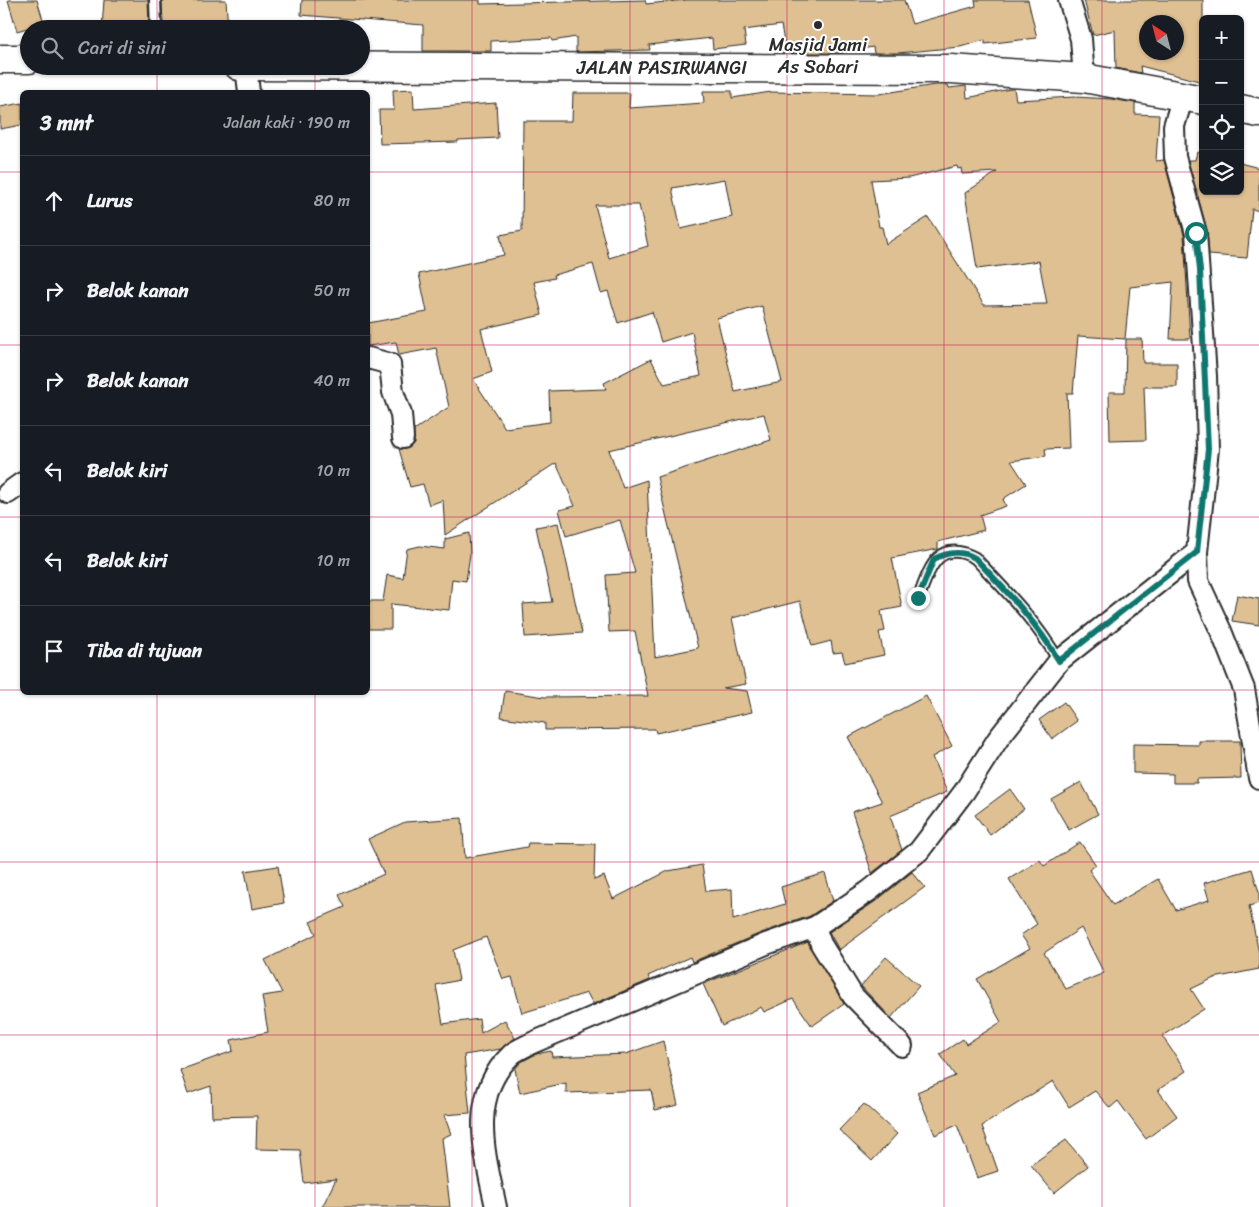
<!DOCTYPE html>
<html lang="id">
<meta charset="utf-8">
<style>
:root{--surface:#171b24;--page:#20242c;--text:#f1f3f6;--muted:#9ea1a6;--line:#363941}
body{margin:0;font-family:Sriracha,sans-serif;background:var(--page);color:var(--text)}
.controls{position:absolute;right:15px;top:15px;display:grid;overflow:hidden;border-radius:8px;box-shadow:0 1px 4px #0004}
.controls button{width:45px;height:45px;display:grid;place-items:center;padding:0;border:0;border-bottom:1px solid var(--line);background:var(--surface);color:var(--text);font:25px sans-serif}
.compass{position:absolute;left:1139px;top:15px;width:45px;height:45px;border-radius:50%;background:var(--surface);box-shadow:0 1px 4px #0004;rotate:324deg}
.stop{position:absolute;width:15px;height:15px;margin:-11px;border:4px solid #0f766e;border-radius:50%;background:#fff}
.stop.end{background:#0f766e;border-color:#fff;box-shadow:0 1px 5px #0008}
.list{margin:0;padding:0;list-style:none}
h2{display:flex;justify-content:space-between;align-items:center;height:65px;margin:0;padding:0 20px;font-size:21px}
h2 small{font-size:16px;font-weight:400;color:var(--muted)}
.list li{display:grid;grid-template-columns:32px 1fr auto;gap:15px;align-items:center;box-sizing:border-box;height:90px;padding:0 20px;border-top:1px solid var(--line)}
.list b{display:block;font-size:19px;white-space:nowrap}
.list em{font-size:16px;font-style:normal;color:var(--muted)}
.icon{flex:none;width:28px;height:28px;fill:none;stroke:currentColor;stroke-width:2;stroke-linecap:round;stroke-linejoin:round}
.map{position:relative;flex:none;width:1259px;height:1207px;overflow:hidden}
.search{position:absolute;background:var(--surface);box-shadow:0 1px 4px #0004;left:20px;top:20px;width:350px;height:55px;display:flex;align-items:center;gap:12px;box-sizing:border-box;padding:0 18px;border-radius:28px;color:var(--muted);font-size:19px}
.panel{position:absolute;background:var(--surface);box-shadow:0 1px 4px #0004;left:20px;top:90px;width:350px;height:605px;border-radius:8px}
.map>svg:first-child{display:block}
.building{fill:#dfc092;stroke:#2b2b2b;fill-rule:evenodd}
.lines{fill:none;stroke-linecap:round;stroke-linejoin:round}
.lane-casing{stroke:#2b2b2b;stroke-width:14}
.street-casing{stroke:#2b2b2b;stroke-width:24}
.secondary-casing{stroke:#2b2b2b;stroke-width:31}
.lane{stroke:#fff;stroke-width:10}
.street{stroke:#fff;stroke-width:20}
.secondary{stroke:#fff;stroke-width:28}
.route{stroke:#0f766e;stroke-width:6}
.grid{fill:none;stroke:#c2185b;stroke-width:1;stroke-opacity:0.55}
.poi-dot{fill:#2b2b2b;stroke:#fff;stroke-width:2}
.labels{text-anchor:middle;dominant-baseline:central;stroke-width:4;stroke-linejoin:round;paint-order:stroke}
.poi-label{font-size:19px;fill:#2b2b2b;stroke:#fff}
.street-label{font-size:19px;fill:#2b2b2b;stroke:#fff}
</style>
<div class="map">
<svg width="1259" height="1207" viewBox="0 0 1259 1207">
<rect width="100%" height="100%" fill="#fff"/>
<filter id="ink" filterUnits="userSpaceOnUse"><feTurbulence type="fractalNoise" baseFrequency=".02" numOctaves="2"/><feDisplacementMap in="SourceGraphic" scale="10" xChannelSelector="R" yChannelSelector="G"/><feConvolveMatrix kernelMatrix="1 2 1 2 8 2 1 2 1" color-interpolation-filters="sRGB"/></filter>
<g filter="url(#ink)">
<g class="building">
<polygon points="8,0 37,0 44,23 17,31"/>
<polygon points="104,0 148,0 149,29 102,28"/>
<polygon points="162,0 226,0 228,29 204,29 204,22 163,25"/>
<polygon points="302,0 480,0 480,4 645,0 646,4 686,0 904,0 912,24 976,6 975,0 1028,0 1037,38 985,44 985,40 960,47 898,53 874,53 873,47 838,53 786,53 781,25 744,30 746,45 713,49 712,38 649,45 650,50 576,52 576,37 552,41 551,38 491,41 491,51 423,51 423,25 301,15"/>
<path d="M 1084,0 L 1203,0 L 1203,82 L 1140,66 L 1141,73 L 1116,68 L 1115,30 L 1093,35 ZM 1146,22 L 1176,22 L 1176,52 L 1146,52 Z"/>
<path d="M 935,85 L 948,85 L 949,88 L 966,86 L 967,98 L 1010,89 L 1014,89 L 1016,100 L 1075,97 L 1111,99 L 1135,103 L 1135,114 L 1159,115 L 1156,161 L 1164,160 L 1184,235 L 1190,339 L 1170,339 L 1173,282 L 1130,287 L 1125,339 L 1078,336 L 1073,393 L 1067,393 L 1069,448 L 1045,449 L 1046,456 L 1011,461 L 1026,484 L 1003,499 L 1006,506 L 980,515 L 984,530 L 938,542 L 938,549 L 892,558 L 902,607 L 881,611 L 885,631 L 879,632 L 884,655 L 845,663 L 842,652 L 833,653 L 831,641 L 812,646 L 800,601 L 732,618 L 746,684 L 723,688 L 747,691 L 752,712 L 656,733 L 655,729 L 545,730 L 545,723 L 501,717 L 505,691 L 545,697 L 648,696 L 635,631 L 609,632 L 606,575 L 635,573 L 620,520 L 566,536 L 559,510 L 575,506 L 556,463 L 445,535 L 443,500 L 429,505 L 423,484 L 410,487 L 399,449 L 410,447 L 414,443 L 414,430 L 449,407 L 436,348 L 399,355 L 396,342 L 368,346 L 368,323 L 427,312 L 419,274 L 504,255 L 500,235 L 522,231 L 523,121 L 572,121 L 573,93 L 630,93 L 629,108 L 704,103 L 703,91 L 732,91 L 732,98 L 771,92 L 879,94 ZM 957,166 L 958,169 L 961,168 L 962,174 L 997,172 L 965,193 L 977,269 L 1039,261 L 1047,304 L 984,305 L 928,217 L 886,244 L 882,227 L 879,227 L 871,180 L 909,178 ZM 725,179 L 732,217 L 681,229 L 672,188 ZM 595,205 L 639,205 L 648,246 L 609,258 ZM 593,264 L 601,293 L 608,291 L 618,323 L 652,312 L 661,342 L 692,332 L 701,376 L 664,384 L 651,359 L 604,383 L 606,389 L 549,391 L 550,422 L 505,428 L 473,379 L 492,372 L 481,329 L 542,315 L 534,282 L 555,278 L 554,275 ZM 762,306 L 782,382 L 735,392 L 717,318 ZM 764,414 L 771,440 L 657,477 L 698,648 L 655,657 L 647,480 L 623,488 L 609,450 Z"/>
<polygon points="413,89 414,109 496,103 498,138 458,140 458,142 380,144 379,110 394,110 393,90"/>
<polygon points="22,103 22,125 0,129 0,107"/>
<polygon points="1197,152 1203,153 1203,191 1240,191 1240,163 1259,168 1259,211 1252,209 1247,258 1209,255 1207,230 1188,160 1195,160"/>
<polygon points="1126,339 1142,339 1143,363 1177,363 1177,387 1144,387 1146,440 1110,441 1109,392 1125,392"/>
<polygon points="558,523 582,633 525,637 523,604 552,602 536,527"/>
<polygon points="469,533 470,554 466,581 452,579 449,610 391,604 391,629 368,629 368,601 383,601 387,575 403,578 407,549 420,546 445,549 445,539"/>
<polygon points="1237,595 1259,599 1259,625 1232,621"/>
<polygon points="926,696 952,746 932,757 947,792 890,816 902,850 872,873 852,812 882,802 848,737"/>
<polygon points="1064,702 1077,721 1052,739 1039,720"/>
<polygon points="1199,741 1240,741 1241,778 1197,779 1197,783 1173,783 1173,774 1133,773 1133,744 1199,745"/>
<polygon points="1081,782 1098,814 1069,830 1051,799"/>
<polygon points="1010,789 1024,809 990,835 975,815"/>
<polygon points="462,818 465,858 527,847 528,843 595,844 594,880 604,876 613,899 668,871 702,865 706,891 732,889 733,920 785,904 781,887 825,873 833,901 810,916 761,933 692,962 690,957 648,976 650,980 593,1004 587,993 522,1013 512,977 503,979 486,937 453,950 459,980 436,985 443,1024 479,1019 481,1033 505,1020 515,1038 501,1049 464,1055 470,1113 444,1115 451,1134 442,1138 450,1207 322,1207 336,1179 304,1183 300,1150 256,1149 257,1116 212,1117 211,1086 188,1094 180,1070 233,1051 231,1040 268,1032 262,996 282,993 265,960 316,934 310,922 345,907 339,895 384,874 368,839 405,822"/>
<path d="M 1080,842 L 1096,865 L 1089,870 L 1113,905 L 1158,879 L 1176,910 L 1209,900 L 1204,883 L 1252,869 L 1259,892 L 1259,903 L 1249,906 L 1259,953 L 1259,969 L 1214,978 L 1191,989 L 1204,1009 L 1162,1036 L 1186,1071 L 1158,1090 L 1177,1116 L 1146,1139 L 1118,1101 L 1110,1108 L 1095,1091 L 1069,1107 L 1053,1081 L 982,1126 L 998,1171 L 977,1178 L 957,1125 L 935,1135 L 917,1092 L 955,1076 L 940,1054 L 963,1039 L 966,1044 L 1001,1022 L 977,979 L 1030,948 L 1021,935 L 1037,924 L 1009,879 L 1040,860 L 1044,866 ZM 1081,928 L 1104,973 L 1066,989 L 1044,953 Z"/>
<polygon points="278,866 284,903 252,909 245,871"/>
<polygon points="912,872 925,887 839,950 829,932 876,901"/>
<polygon points="808,942 844,1004 812,1026 793,999 764,1012 761,1007 722,1026 703,984"/>
<polygon points="886,957 919,986 891,1018 861,986"/>
<polygon points="663,1041 678,1105 655,1110 651,1090 566,1093 566,1083 520,1093 515,1069 521,1062 536,1054 551,1051 552,1057 626,1054"/>
<polygon points="864,1104 897,1134 872,1161 839,1130"/>
<polygon points="1066,1140 1088,1166 1054,1193 1031,1165"/>
</g>
<g class="lines">
<defs>
<g id="lane">
<polyline points="155,0 156,29"/>
<path d="M 918,599 C 929,571 937,537 975,558 C 1007,592 1035,620 1059,661"/>
</g>
<g id="street">
<polyline points="1069,0 1081,39 1084,78"/>
<polyline points="246,67 249,92"/>
<polyline points="368,358 390,364 393,392 401,414 403,438"/>
<polyline points="8,493 22,483"/>
<polyline points="1197,552 1198,581 1221,631 1244,689 1259,778"/>
<polyline points="815,927 821,944 853,996 902,1046"/>
<path d="M 496,1207 C 485,1155 467,1096 512,1054 C 517,1050 526,1046 532,1043 L 766,944 L 815,927 L 869,891 L 919,851 L 964,792 L 998,739 L 1059,661 L 1197,552 L 1208,449 L 1206,376 L 1196,233 L 1175,157 L 1174,126 L 1183,96"/>
</g>
<g id="secondary">
<polyline points="0,59 29,59"/>
<polyline points="239,66 951,69 1084,78 1203,100"/>
<polyline points="1240,109 1259,113"/>
</g>
</defs>
<use href="#lane" class="lane-casing"/>
<use href="#street" class="street-casing"/>
<use href="#secondary" class="secondary-casing"/>
<use href="#lane" class="lane"/>
<use href="#street" class="street"/>
<use href="#secondary" class="secondary"/>
</g>
</g>
<g class="lines" filter="url(#ink)">
<path class="route" d="M 918,598 L 934,559 C 948,552 961,550 975,558 C 1007,592 1035,620 1059,661 L 1197,552 L 1208,449 L 1200,270 L 1196,233"/>
</g>
<path class="grid" d="M 157,0 L 157,29M 315,0 L 315,29M 472,0 L 472,1207M 630,0 L 630,1207M 787,0 L 787,1207M 944,0 L 944,1207M 1102,0 L 1102,1207M 157,66 L 157,92M 315,66 L 315,92M 0,172 L 22,172M 368,172 L 1203,172M 1240,172 L 1259,172M 0,345 L 22,345M 368,345 L 1259,345M 0,517 L 22,517M 368,517 L 1259,517M 0,690 L 22,690M 368,690 L 1259,690M 157,692 L 157,1207M 315,692 L 315,1207M 0,862 L 1259,862M 0,1035 L 1259,1035"/>
<circle class="poi-dot" cx="818" cy="25" r="5"/>
<g class="labels">
<g class="poi-label">
<text x="818" y="44">Masjid Jami<tspan x="818" dy="22">As Sobari</tspan></text>
</g>
<g class="street-label">
<text x="662" y="67">JALAN PASIRWANGI</text>
</g>
</g>
</svg>
<div class="controls">
<button>+</button>
<button>−</button>
<button><svg class="icon" aria-label="locate" viewBox="0 0 24 24"><circle cx="12" cy="12" r="6"/><path d="M12 2v4M12 18v4M2 12h4M18 12h4"/></svg></button>
<button><svg class="icon" aria-label="layers" viewBox="0 0 24 24"><path d="M12 4l9 5-9 5-9-5zM3 14l9 5 9-5"/></svg></button>
</div>
<svg class="compass" viewBox="-18 -18 36 36"><path d="M0-13l5 13h-10z" fill="#e53935"/><path d="M0 13l5-13h-10z" fill="#9ea1a6"/></svg>
<div class="stop" style="left:1196px;top:233px"></div>
<div class="stop end" style="left:918px;top:598px"></div>
<div class="search"><svg class="icon" aria-label="search" viewBox="0 0 24 24"><circle cx="10" cy="10" r="6"/><path d="M15 15l6 6"/></svg>Cari di sini</div>
<section class="panel">
<h2>3 mnt<small>Jalan kaki · 190 m</small></h2>
<ul class="list">
<li><svg class="icon" aria-label="ahead" viewBox="0 0 24 24"><path d="M12 20V5M6 11l6-6 6 6"/></svg><div><b>Lurus</b></div><em>80 m</em></li>
<li><svg class="icon" aria-label="right" viewBox="0 0 24 24"><path d="M7 20v-9h11M14 6l5 5-5 5"/></svg><div><b>Belok kanan</b></div><em>50 m</em></li>
<li><svg class="icon" aria-label="right" viewBox="0 0 24 24"><path d="M7 20v-9h11M14 6l5 5-5 5"/></svg><div><b>Belok kanan</b></div><em>40 m</em></li>
<li><svg class="icon" aria-label="left" viewBox="0 0 24 24"><path d="M17 20v-9H6M10 6l-5 5 5 5"/></svg><div><b>Belok kiri</b></div><em>10 m</em></li>
<li><svg class="icon" aria-label="left" viewBox="0 0 24 24"><path d="M17 20v-9H6M10 6l-5 5 5 5"/></svg><div><b>Belok kiri</b></div><em>10 m</em></li>
<li><svg class="icon" aria-label="arrive" viewBox="0 0 24 24"><path d="M6 21V4h12l-3 4 3 4H6"/></svg><div><b>Tiba di tujuan</b></div></li>
</ul>
</section>
</div>
